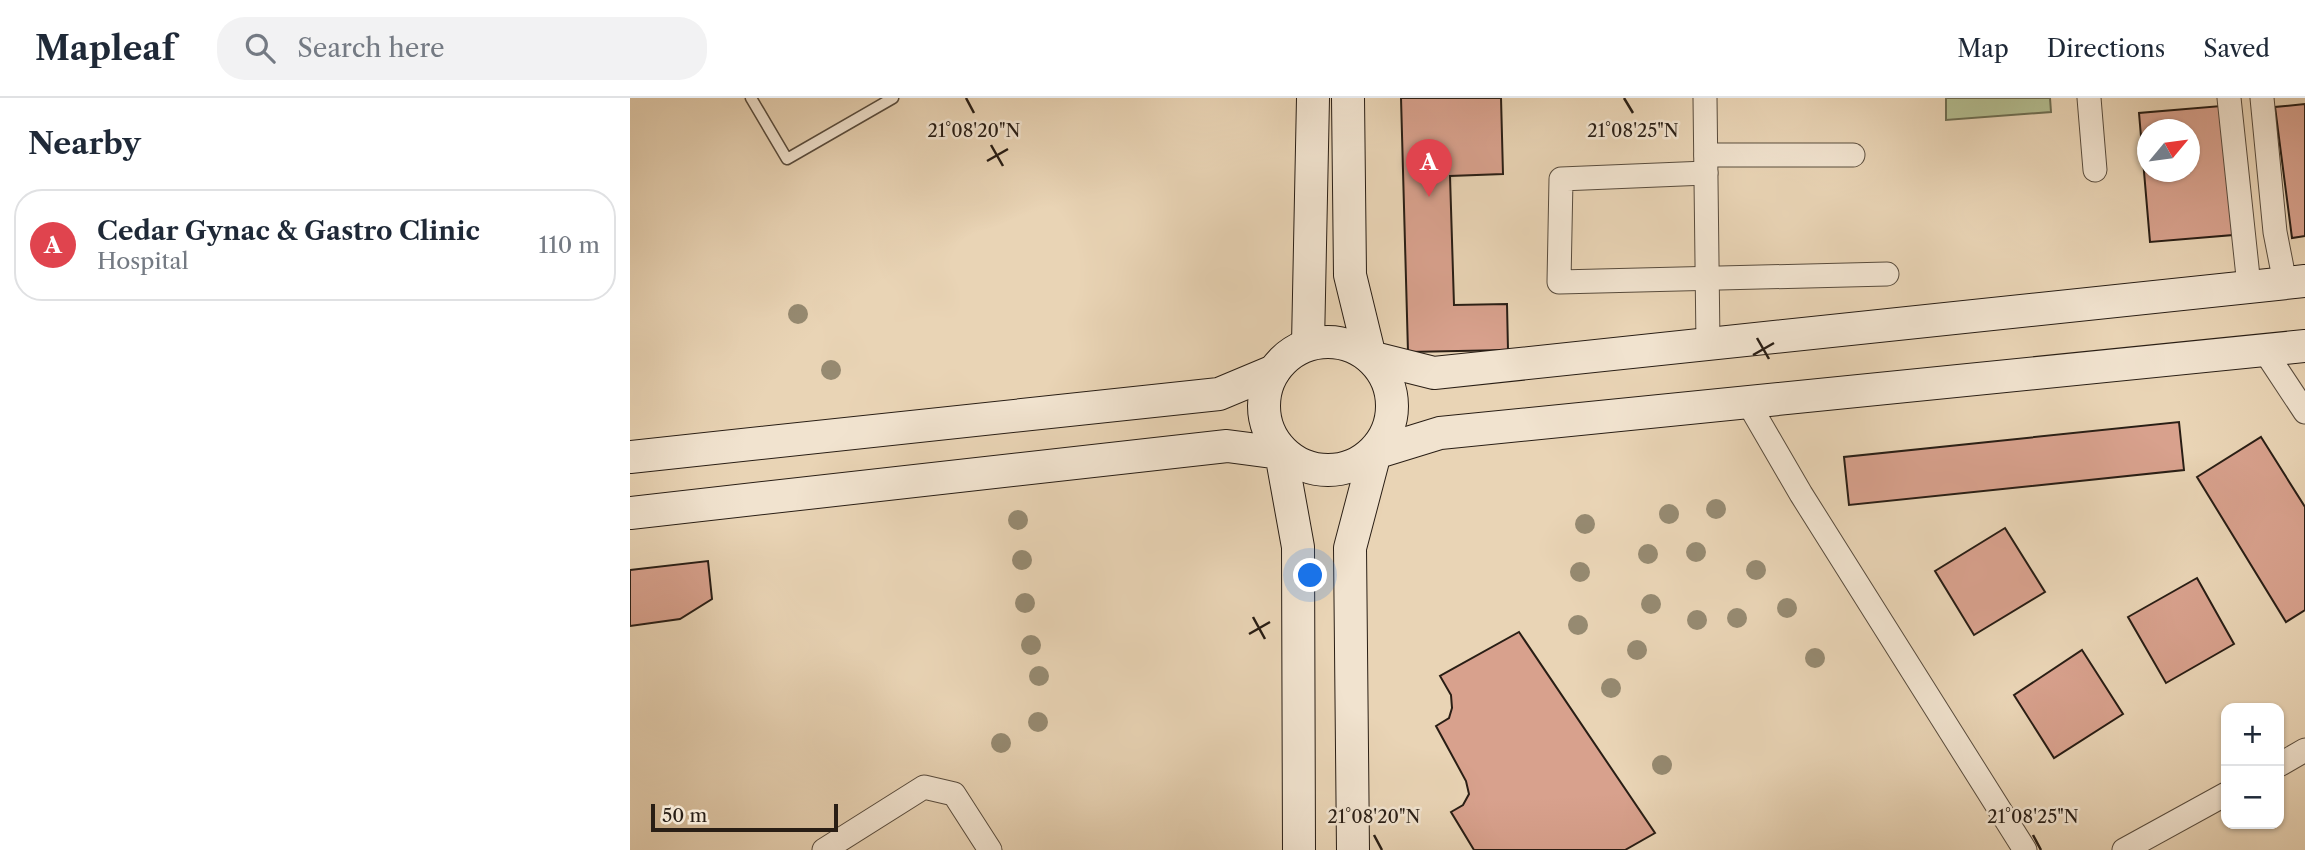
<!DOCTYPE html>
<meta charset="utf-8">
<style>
:root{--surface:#fff;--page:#f2f2f3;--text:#1f2937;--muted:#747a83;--line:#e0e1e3;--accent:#8f2418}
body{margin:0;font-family:"Libre Caslon Text",serif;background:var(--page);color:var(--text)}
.controls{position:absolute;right:21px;bottom:21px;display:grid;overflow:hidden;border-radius:14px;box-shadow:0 2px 5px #0004}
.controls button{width:63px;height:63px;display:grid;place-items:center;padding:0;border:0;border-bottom:2px solid var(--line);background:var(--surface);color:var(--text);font:35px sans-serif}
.compass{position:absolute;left:1507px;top:21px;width:63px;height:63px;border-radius:50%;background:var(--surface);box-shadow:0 2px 5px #0004;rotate:61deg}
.scale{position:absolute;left:21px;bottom:18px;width:187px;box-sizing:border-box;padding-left:7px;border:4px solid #291e15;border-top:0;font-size:19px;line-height:24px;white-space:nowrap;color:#291e15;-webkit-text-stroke:5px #f1e3cf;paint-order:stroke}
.you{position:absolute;left:681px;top:478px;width:24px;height:24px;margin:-18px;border:5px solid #fff;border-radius:50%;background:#1a73e8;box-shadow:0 0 0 10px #1a73e833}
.badge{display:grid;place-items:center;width:46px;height:46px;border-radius:50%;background:var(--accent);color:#fff;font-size:23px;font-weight:700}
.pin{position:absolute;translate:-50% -58px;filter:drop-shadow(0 2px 4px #0008)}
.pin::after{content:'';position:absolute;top:37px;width:24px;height:21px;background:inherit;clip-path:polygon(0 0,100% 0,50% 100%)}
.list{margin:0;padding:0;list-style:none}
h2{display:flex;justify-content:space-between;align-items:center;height:91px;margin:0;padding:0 28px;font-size:30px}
h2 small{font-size:23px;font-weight:400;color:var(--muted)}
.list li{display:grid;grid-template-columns:46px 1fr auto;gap:21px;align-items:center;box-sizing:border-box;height:112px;margin:0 14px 14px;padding:0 14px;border:2px solid var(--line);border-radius:28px}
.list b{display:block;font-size:26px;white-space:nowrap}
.list p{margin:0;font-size:23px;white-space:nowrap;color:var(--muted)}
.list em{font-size:23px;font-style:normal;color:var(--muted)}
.icon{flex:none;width:38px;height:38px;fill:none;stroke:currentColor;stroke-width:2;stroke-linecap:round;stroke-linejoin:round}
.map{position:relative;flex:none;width:1675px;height:752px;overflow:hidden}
header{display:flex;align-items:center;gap:42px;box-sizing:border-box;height:98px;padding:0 35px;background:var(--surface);border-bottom:2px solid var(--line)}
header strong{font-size:33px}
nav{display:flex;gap:38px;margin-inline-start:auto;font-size:24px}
.search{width:490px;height:63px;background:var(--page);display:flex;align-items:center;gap:18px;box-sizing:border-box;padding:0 24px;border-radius:28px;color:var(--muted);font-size:26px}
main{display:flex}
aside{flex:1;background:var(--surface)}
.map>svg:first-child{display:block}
.green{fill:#b3bd90;stroke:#6e6e52;stroke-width:2}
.building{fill:#d8a18d;stroke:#291e15;stroke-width:2;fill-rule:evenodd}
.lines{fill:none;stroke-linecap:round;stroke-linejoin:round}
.lane-casing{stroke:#594c3d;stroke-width:13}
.street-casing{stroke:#594c3d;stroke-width:25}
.secondary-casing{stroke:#291e15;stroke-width:34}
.lane{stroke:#f1e3cf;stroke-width:10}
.street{stroke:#f1e3cf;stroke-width:23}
.secondary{stroke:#f1e3cf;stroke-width:32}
.tree{fill:#968a71}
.ticks{fill:none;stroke:#291e15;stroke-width:2.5}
.ticks-label{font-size:18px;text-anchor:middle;fill:#291e15;stroke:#f1e3cf;stroke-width:5;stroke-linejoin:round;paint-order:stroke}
</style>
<header>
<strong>Mapleaf</strong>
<div class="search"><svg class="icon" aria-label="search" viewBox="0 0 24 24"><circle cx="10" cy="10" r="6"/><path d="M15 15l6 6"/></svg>Search here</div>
<nav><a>Map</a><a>Directions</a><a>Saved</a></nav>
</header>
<main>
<aside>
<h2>Nearby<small></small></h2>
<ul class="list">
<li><span class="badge" style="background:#e0444e">A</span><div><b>Cedar Gynac &amp; Gastro Clinic</b><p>Hospital</p></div><em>110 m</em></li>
</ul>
</aside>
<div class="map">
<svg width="1675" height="752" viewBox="0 0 1675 752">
<rect width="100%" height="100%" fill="#e9d4b5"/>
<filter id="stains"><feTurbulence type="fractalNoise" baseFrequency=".00286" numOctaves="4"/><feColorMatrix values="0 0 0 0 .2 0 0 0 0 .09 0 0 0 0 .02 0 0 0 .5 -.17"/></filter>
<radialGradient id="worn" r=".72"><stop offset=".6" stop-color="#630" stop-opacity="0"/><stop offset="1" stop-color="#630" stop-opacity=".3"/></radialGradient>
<polygon class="green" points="1316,0 1420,0 1421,14 1316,22"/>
<g class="building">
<polygon points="771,0 871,0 873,76 820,78 824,207 877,206 878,252 778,254"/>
<polygon points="1675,6 1675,138 1662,140 1645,9"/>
<path d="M 1591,8 L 1603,137 L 1520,144 L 1509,15 ZM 1518,32 L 1560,32 L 1560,74 L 1518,74 Z"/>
<polygon points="1549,324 1554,372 1219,407 1214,359"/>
<polygon points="1631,339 1675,409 1675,512 1656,524 1567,379"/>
<polygon points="1375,430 1415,494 1344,537 1305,473"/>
<polygon points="78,463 82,501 50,521 0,528 0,472"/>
<polygon points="1567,480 1604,546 1536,585 1498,519"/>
<polygon points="889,534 1025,735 995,752 844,752 821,714 833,707 839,696 836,683 806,628 819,620 822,610 821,597 810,578"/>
<polygon points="1452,552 1493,616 1424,660 1384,597"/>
</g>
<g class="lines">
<defs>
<polyline id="lane" points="121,0 157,61 263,0"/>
<g id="street">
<polyline points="1075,0 1078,246"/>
<polyline points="1459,0 1465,72"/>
<polyline points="1599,0 1619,188"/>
<polyline points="1632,0 1645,134 1655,185"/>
<polyline points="1076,57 1223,57"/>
<polyline points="1076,75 931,81 929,184 1257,176"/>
<polyline points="1634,252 1675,314"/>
<polyline points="1117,303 1171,396 1395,752"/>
<polyline points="1649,667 1675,652"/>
<polyline points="194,752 294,689 324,696 360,752"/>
<polyline points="1494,752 1596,696"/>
</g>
<g id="secondary">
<polyline points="718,0 720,177 740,259 804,275 1675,183"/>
<circle cx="698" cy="308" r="64"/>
<polyline points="678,246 683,0"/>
<polyline points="0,359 589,296 644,273"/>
<polyline points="0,415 597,348 651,355 668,449 669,752"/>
<polyline points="723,752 720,450 745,355 810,335 1675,248"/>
</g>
</defs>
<use href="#lane" class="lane-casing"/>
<use href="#street" class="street-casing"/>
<use href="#secondary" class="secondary-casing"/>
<use href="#lane" class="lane"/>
<use href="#street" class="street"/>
<use href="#secondary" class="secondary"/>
</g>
<g class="tree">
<circle cx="168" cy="216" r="10"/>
<circle cx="201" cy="272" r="10"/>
<circle cx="1086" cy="411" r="10"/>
<circle cx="1039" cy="416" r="10"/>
<circle cx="388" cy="422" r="10"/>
<circle cx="955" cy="426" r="10"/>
<circle cx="1066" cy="454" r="10"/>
<circle cx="1018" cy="456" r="10"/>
<circle cx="392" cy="462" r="10"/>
<circle cx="1126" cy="472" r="10"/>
<circle cx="950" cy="474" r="10"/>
<circle cx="395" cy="505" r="10"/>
<circle cx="1021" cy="506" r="10"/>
<circle cx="1157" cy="510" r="10"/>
<circle cx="1107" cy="520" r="10"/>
<circle cx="1067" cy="522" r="10"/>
<circle cx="948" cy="527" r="10"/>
<circle cx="401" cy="547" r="10"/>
<circle cx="1007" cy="552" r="10"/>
<circle cx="1185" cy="560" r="10"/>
<circle cx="409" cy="578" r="10"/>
<circle cx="981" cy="590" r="10"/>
<circle cx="408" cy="624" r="10"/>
<circle cx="371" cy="645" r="10"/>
<circle cx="1032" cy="667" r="10"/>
</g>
<path class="ticks" d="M 336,0 L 344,15M 994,0 L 1003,15M 361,47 L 373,68M 357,63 L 378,51M 1127,240 L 1139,261M 1123,257 L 1144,245M 623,519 L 635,541M 619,536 L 640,524M 744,737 L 752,752M 1403,737 L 1411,752"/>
<g class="ticks-label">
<text x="344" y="39">21°08'20"N</text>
<text x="1003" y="39">21°08'25"N</text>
<text x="744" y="725">21°08'20"N</text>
<text x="1403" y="725">21°08'25"N</text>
</g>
<rect width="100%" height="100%" filter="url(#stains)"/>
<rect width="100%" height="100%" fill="url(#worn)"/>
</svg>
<div class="controls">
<button>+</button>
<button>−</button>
</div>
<svg class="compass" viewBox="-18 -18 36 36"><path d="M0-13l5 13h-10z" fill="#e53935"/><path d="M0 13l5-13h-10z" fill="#747a83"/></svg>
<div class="scale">50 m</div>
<div class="you"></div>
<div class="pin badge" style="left:799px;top:99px;background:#e0444e">A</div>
</div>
</main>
